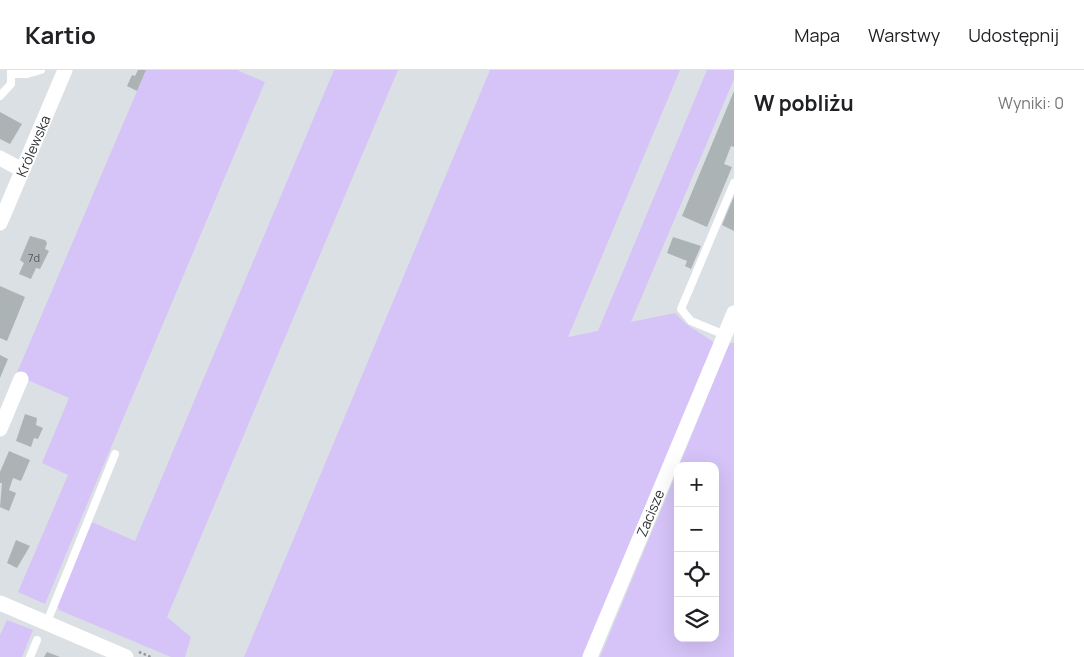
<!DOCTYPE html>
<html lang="pl">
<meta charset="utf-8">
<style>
:root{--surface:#fff;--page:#f6f6f6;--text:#202124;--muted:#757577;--line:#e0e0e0}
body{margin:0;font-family:Manrope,sans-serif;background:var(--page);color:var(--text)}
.controls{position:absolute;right:15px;bottom:15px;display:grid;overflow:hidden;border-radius:10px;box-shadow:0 5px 20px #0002}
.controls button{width:45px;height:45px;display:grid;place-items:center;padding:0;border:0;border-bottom:1px solid var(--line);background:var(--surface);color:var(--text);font:25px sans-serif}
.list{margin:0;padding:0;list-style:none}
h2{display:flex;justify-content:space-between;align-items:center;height:65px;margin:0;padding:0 20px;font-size:21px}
h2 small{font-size:16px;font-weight:400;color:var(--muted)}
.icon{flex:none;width:28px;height:28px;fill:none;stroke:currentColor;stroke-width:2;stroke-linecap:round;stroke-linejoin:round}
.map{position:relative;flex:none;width:734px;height:587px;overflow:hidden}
header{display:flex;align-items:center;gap:30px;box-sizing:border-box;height:70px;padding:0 25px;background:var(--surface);border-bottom:1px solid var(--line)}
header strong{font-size:24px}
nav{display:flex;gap:28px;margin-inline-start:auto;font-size:18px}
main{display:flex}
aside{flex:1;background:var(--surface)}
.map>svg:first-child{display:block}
.green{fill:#d6c4f8}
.building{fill:#acb3b4}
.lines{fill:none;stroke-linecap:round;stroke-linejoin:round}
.path{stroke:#94979a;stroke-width:2.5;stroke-dasharray:2.5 2.5;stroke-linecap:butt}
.lane{stroke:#fff;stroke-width:8}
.street{stroke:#fff;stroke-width:15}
.labels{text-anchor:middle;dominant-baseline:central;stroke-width:4;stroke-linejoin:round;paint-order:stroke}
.number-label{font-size:11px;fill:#515456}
.street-label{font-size:14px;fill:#333536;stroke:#fff}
</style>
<header>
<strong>Kartio</strong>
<nav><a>Mapa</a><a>Warstwy</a><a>Udostępnij</a></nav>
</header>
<main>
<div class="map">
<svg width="734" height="587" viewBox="0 0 734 587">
<rect width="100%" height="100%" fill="#dbe0e4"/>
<g class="green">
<polygon points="146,0 237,0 265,12 45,534 18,522 68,405 42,393 69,328 16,305"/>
<polygon points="334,0 398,0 167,547 191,567 185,587 171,587 59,540 57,535 92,452 135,471"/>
<polygon points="490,0 680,0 568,267 598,261 707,0 734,0 734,9 631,252 675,243 686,254 715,273 584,587 244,587"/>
<polygon points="729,273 734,273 734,587 600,587 678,399 678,568 715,568 715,396 679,396"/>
<polygon points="7,550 33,560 22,587 0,587 0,565"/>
</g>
<g class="building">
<polygon points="138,0 146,0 137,21 127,16 132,5 135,6"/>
<polygon points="734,21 734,77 731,76 724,94 732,97 707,157 682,146"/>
<polygon points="0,42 22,54 10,74 0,69"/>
<polygon points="734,126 734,161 722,155"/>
<polygon points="30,166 45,170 47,173 45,179 49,181 40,199 36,198 31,209 19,204 24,193 20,190"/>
<polygon points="673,167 701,176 691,199 685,196 687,191 667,183"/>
<polygon points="0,216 25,227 7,271 0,268"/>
<polygon points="0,285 8,289 0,308"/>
<polygon points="25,344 37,348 36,355 43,358 38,369 34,368 31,377 16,371"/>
<polygon points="9,381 30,390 21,411 13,408 9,420 16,423 9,441 0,437 2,413 0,413 0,402"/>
<polygon points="16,470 30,476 17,498 7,493"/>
<polygon points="47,582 60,587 44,587"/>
</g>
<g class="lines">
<polyline class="path" points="139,582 151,587"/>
<g class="lane">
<polyline points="13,4 27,4 41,0"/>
<polyline points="0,26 11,14 11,0"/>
<polyline points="725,265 691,251 681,239 734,113"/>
<polyline points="47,552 115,384"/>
<polyline points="30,587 37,570"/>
</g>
<g class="street">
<polyline points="0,88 22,100"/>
<polyline points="0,153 65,0"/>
<polyline points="0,359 21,309"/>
<polyline points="0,533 126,587"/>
<polyline points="590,587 734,243"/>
</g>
</g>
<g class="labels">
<g class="number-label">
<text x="34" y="187">7d</text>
</g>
<g class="street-label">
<text transform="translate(33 76) rotate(-67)">Królewska</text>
<text transform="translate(650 443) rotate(-67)">Zacisze</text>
</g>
</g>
</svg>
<div class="controls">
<button>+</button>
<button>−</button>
<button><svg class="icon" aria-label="locate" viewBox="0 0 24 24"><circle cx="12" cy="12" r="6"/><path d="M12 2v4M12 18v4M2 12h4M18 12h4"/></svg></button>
<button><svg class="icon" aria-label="layers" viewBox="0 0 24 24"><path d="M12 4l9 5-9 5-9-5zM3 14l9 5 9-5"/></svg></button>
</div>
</div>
<aside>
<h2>W pobliżu<small>Wyniki: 0</small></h2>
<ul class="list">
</ul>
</aside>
</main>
